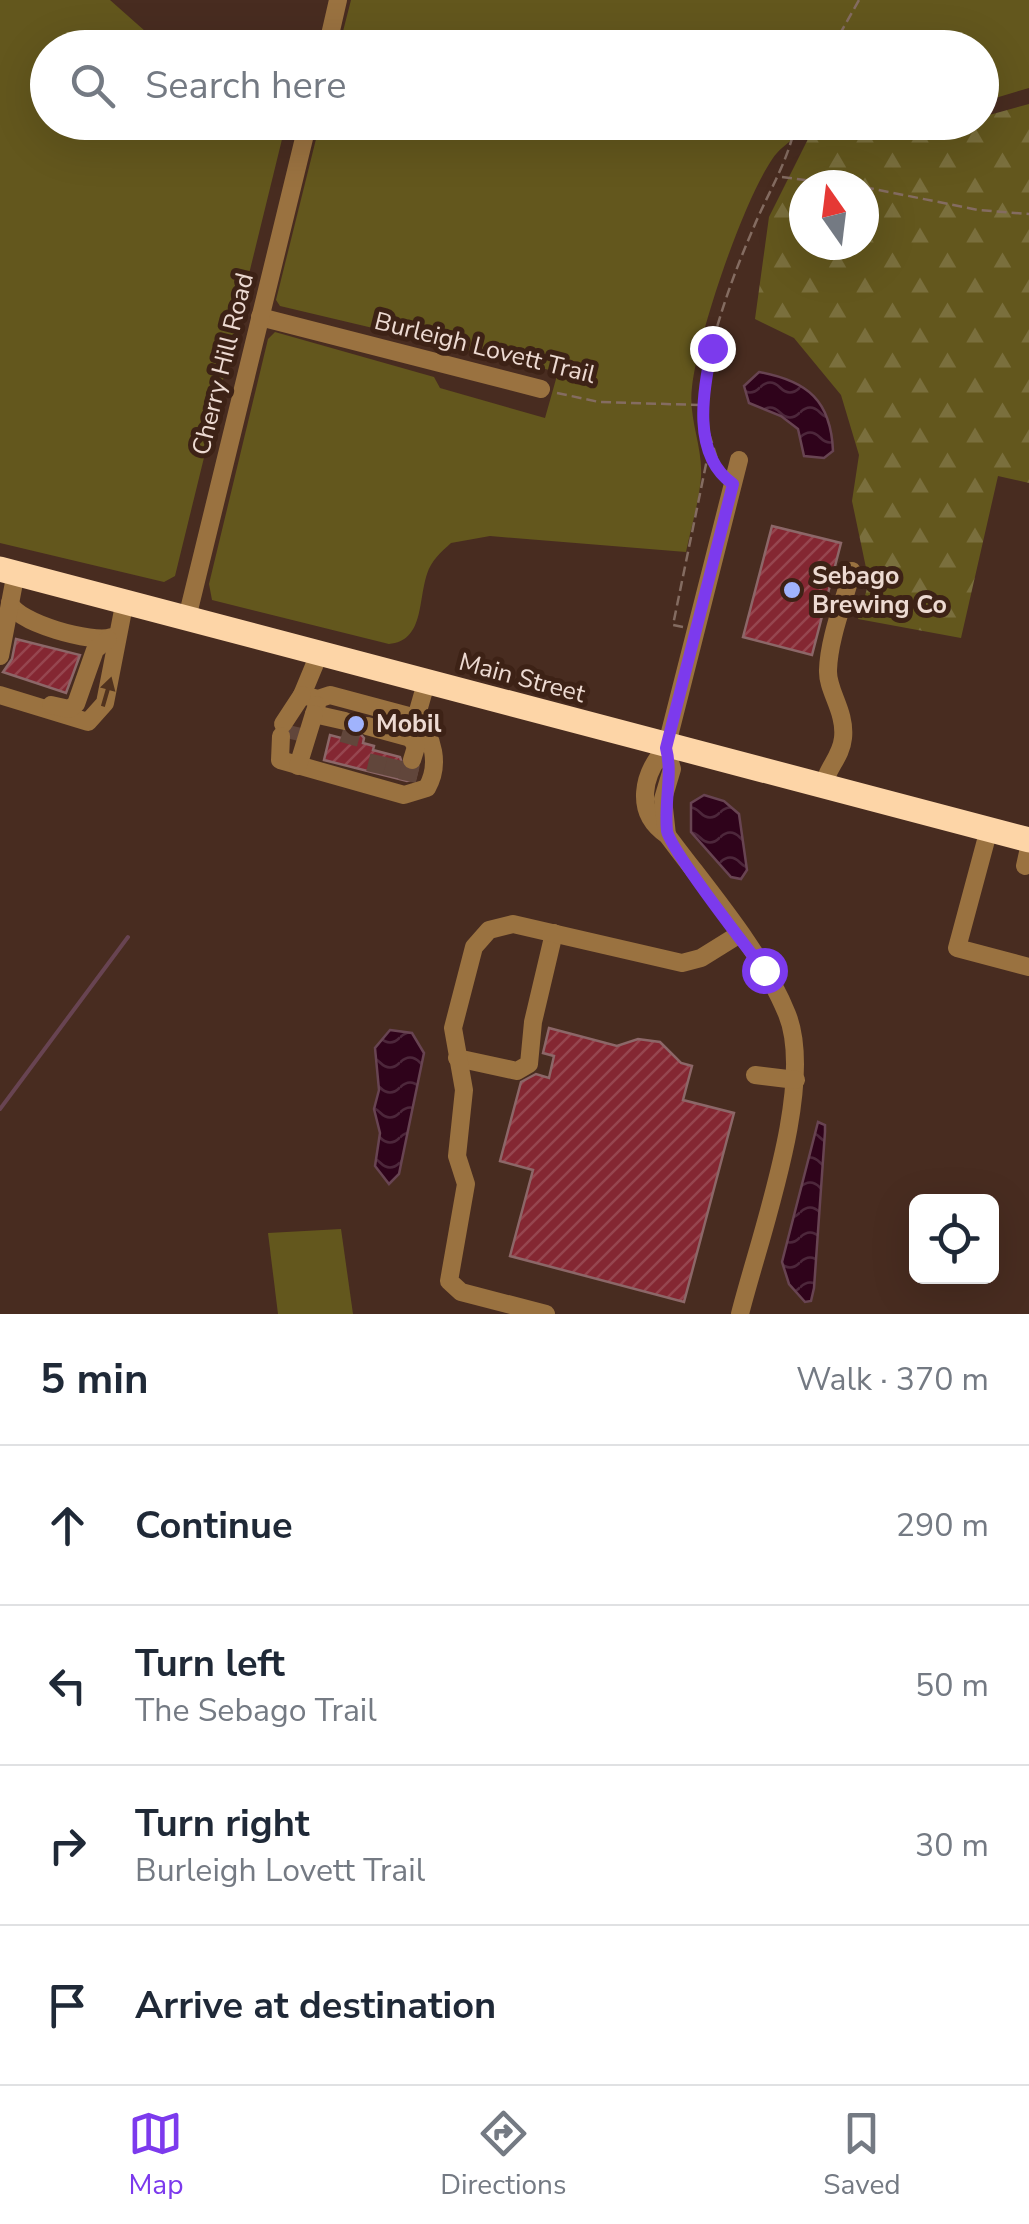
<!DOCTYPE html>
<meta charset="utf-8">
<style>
:root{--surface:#fff;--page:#f6f6f7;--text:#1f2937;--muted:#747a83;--line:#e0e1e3;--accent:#7c3aed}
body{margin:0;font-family:"Nunito Sans",sans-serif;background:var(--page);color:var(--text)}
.controls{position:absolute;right:30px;bottom:30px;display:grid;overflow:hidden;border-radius:15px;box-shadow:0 10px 40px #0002}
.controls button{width:90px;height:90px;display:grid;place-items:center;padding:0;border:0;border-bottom:2px solid var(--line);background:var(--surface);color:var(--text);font:50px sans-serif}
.compass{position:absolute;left:789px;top:170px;width:90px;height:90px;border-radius:50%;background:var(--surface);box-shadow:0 10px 40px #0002;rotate:346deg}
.stop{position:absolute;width:30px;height:30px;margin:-22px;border:8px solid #7c3aed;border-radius:50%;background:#fff}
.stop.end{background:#7c3aed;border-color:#fff;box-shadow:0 2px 10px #0008}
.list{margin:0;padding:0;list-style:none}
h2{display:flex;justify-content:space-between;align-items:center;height:130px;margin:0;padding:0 40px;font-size:42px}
h2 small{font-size:32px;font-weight:400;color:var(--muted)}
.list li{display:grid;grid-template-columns:65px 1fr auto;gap:30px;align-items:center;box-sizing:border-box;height:160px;padding:0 40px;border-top:2px solid var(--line)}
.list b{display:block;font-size:38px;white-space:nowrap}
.list p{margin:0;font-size:32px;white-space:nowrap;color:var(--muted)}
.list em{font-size:32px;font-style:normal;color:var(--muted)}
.icon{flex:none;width:55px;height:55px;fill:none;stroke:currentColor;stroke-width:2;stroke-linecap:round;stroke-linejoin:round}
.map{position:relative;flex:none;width:1029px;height:1314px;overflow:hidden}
.search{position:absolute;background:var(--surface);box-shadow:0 10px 40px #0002;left:30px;right:30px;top:30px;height:110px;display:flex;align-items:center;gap:25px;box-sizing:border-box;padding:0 35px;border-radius:55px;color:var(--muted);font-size:38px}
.sheet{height:770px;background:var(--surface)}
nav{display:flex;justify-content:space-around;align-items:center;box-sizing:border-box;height:140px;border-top:2px solid var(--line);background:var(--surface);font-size:28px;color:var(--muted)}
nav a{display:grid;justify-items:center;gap:5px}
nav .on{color:var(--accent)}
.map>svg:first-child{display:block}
.grass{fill:#63571d}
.forest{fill:url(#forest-firs);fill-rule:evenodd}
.water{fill:url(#water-waves);stroke:#684452;stroke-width:2.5}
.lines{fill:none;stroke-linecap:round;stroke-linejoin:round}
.stream{stroke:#684452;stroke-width:4}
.building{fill:url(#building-hatch);stroke:#8c6768;stroke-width:2.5}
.minor-tunnel{stroke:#61463b;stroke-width:18;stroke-dasharray:18 9;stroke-linecap:butt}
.path{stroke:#846c61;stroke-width:2.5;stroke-dasharray:10 5;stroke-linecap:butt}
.minor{stroke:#9a7240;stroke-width:18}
.highway{stroke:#fdd5a7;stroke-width:25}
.oneway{fill:#50321e}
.route{stroke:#7c3aed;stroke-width:12}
.poi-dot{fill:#a0b3fd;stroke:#3d2216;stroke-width:4}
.labels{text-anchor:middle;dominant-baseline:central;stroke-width:10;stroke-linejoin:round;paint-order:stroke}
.street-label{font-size:25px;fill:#eddad2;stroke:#3d2216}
.poi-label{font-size:25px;font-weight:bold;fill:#eddad2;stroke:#3d2216;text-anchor:start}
</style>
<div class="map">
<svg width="1029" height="1314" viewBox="0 0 1029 1314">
<defs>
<pattern id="forest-firs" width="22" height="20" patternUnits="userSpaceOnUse" patternTransform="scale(2.5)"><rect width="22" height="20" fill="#63571d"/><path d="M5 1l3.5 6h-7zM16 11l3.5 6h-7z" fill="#7a6f3d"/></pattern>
<pattern id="water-waves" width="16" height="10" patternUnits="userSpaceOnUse" patternTransform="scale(2.5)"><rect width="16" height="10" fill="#2f031b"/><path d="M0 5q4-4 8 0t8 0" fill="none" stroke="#4d273b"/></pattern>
<pattern id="building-hatch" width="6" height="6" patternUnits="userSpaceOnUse" patternTransform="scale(2.5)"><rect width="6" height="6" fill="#842732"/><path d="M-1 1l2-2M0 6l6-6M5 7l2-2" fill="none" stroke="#96464f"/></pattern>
</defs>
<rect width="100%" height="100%" fill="#482c20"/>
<g class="grass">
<polygon points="0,0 110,0 163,47 48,48 48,122 286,123 175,576 164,582 0,543"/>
<polygon points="351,0 1029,0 1029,88 982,102 982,48 339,47"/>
<path d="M 320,123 L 822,123 C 807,128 782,145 773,158 C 743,201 698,334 692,387 C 688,419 703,446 701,477 C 699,502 691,528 686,552 L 490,536 L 451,543 C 441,552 431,561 427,574 C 418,601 424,641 389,644 L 212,600 L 209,584 L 268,339 L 275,332 L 434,377 L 440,388 L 545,418 L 558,372 L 280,306 L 276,300 Z"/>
<polygon points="341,1229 353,1314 278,1314 268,1233"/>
</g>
<path class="forest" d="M 1029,104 L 1029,483 L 998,476 L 961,638 L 858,619 L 869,582 L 852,501 L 859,455 L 841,395 L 794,338 L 755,319 L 769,217 L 808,139 L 828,132 L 982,122 L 982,117 ZM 804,185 L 864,185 L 864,245 L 804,245 Z"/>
<g class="water">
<path d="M 759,372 C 808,381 831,401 833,451 L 824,458 L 804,456 L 798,429 L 781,416 L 749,403 L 744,386 Z"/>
<polygon points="704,795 724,801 739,814 747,870 741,879 731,877 691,832 691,803"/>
<polygon points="390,1030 412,1033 424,1053 399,1174 389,1184 375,1166 380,1133 374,1109 379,1090 375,1048"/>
<polygon points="818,1122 825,1125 825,1132 814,1288 811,1301 805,1302 789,1284 782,1262"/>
</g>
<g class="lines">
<polyline class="stream" points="0,1109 128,937"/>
</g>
<g class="building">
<polygon points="772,526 841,543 812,655 743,637"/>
<polygon points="16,639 80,655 66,693 3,672 12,659"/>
<polygon points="355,728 364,738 363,743 374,746 373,750 400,757 404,769 417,771 415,779 407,781 324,760 330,735 341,738"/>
<polygon points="549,1028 617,1046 638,1039 660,1042 681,1063 692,1066 683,1100 734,1113 684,1302 510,1256 533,1170 500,1161 521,1082 536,1074 549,1078 554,1056 543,1053"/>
</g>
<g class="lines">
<g class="minor-tunnel">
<polyline points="342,733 364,739"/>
<polyline points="290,739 293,726"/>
<polyline points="375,773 380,752"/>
<polyline points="392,777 397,756"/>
<polyline points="407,781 412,760"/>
</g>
<g class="path">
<polyline points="832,48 859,0"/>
<polyline points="782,177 845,185"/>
<polyline points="864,187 978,210 1029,214"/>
<path d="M 557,393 L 599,402 L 700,405 C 708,346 729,284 753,229 C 768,192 788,163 796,122"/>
<polyline points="700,405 720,468"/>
<polyline points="683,627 673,625 710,445"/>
</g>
<g class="minor">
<polyline points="327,48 338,0"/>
<polyline points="260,317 541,389"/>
<path d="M 739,460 L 666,748 C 643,773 633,812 667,835 C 707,889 762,952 787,1014 C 816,1085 759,1238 740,1314"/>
<path d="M 10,603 C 17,623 93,644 112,637"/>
<polyline points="187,618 308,122"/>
<polyline points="319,654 302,695 318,699 330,695 416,718 426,683"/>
<polyline points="0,656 16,572"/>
<polyline points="0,695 88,722 105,703 125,600"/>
<polyline points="51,705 69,709 76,704 95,650 108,639"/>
<polyline points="317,705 314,714 345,721"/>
<polyline points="283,724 302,695"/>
<polyline points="367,726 411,738 416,718"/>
<path d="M 281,736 L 280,760 L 404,795 L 427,788 C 440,765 434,737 416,718"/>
<polyline points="411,738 416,747 412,760"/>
<polyline points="666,748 672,769 663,799 667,835"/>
<polyline points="298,766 314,714"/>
<path d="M 823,787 C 827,767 841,758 843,738 C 846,711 827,691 828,670 C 829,638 844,602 852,571"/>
<polyline points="989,829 957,948 1029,967"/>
<polyline points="1025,866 1029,848"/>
<polyline points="457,1058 517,1071 529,1064 533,1022 554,933"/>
<polyline points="755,1075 796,1080"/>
<polyline points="546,1314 461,1292 449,1281 466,1184 457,1156 464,1090 453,1028 474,947 489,930 513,924 682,963 701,958 738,935"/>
</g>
<polyline class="highway" points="0,569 1029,840"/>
</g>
<defs><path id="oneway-solid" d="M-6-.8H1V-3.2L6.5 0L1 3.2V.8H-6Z" transform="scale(2.5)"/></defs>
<use class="oneway" href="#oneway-solid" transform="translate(107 692) rotate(-74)"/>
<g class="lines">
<path class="route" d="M 712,348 C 703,390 691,455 733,484 L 666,748 C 673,775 664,801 667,831 C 670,849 747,948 764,970"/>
</g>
<g class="poi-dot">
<circle cx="792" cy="590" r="10"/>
<circle cx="356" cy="724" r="10"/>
</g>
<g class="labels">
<g class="street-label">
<text transform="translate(485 348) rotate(14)">Burleigh Lovett Trail</text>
<text transform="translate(223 364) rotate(-76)">Cherry Hill Road</text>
<text transform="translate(522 678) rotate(15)">Main Street</text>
</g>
<g class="poi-label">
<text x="812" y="576">Sebago<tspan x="812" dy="29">Brewing Co</tspan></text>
<text x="376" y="724">Mobil</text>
</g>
</g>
</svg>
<div class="controls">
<button><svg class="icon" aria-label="locate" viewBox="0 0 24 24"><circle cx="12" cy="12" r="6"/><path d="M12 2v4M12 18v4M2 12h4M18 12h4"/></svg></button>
</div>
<svg class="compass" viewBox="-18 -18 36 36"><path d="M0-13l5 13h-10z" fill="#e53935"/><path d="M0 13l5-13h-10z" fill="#747a83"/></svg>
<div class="stop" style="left:764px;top:970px"></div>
<div class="stop end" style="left:712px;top:348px"></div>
<div class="search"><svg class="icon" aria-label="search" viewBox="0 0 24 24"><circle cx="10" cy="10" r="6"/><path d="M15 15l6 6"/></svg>Search here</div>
</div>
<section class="sheet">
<h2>5 min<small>Walk · 370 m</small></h2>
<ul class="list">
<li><svg class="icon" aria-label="ahead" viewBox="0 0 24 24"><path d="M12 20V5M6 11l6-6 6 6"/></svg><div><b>Continue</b></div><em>290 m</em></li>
<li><svg class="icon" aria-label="left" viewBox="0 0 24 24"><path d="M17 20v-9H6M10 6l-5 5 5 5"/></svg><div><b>Turn left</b><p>The Sebago Trail</p></div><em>50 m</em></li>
<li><svg class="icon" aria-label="right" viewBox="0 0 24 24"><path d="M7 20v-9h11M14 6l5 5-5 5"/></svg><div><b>Turn right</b><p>Burleigh Lovett Trail</p></div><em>30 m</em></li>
<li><svg class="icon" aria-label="arrive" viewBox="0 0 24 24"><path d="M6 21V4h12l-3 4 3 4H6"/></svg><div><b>Arrive at destination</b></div></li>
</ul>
</section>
<nav>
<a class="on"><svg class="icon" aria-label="map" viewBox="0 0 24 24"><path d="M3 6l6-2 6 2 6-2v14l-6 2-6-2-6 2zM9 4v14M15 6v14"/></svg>Map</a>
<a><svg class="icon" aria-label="directions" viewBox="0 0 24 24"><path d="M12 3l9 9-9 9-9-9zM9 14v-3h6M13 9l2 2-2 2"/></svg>Directions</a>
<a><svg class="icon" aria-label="saved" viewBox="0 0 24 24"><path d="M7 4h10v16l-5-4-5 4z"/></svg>Saved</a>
</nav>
